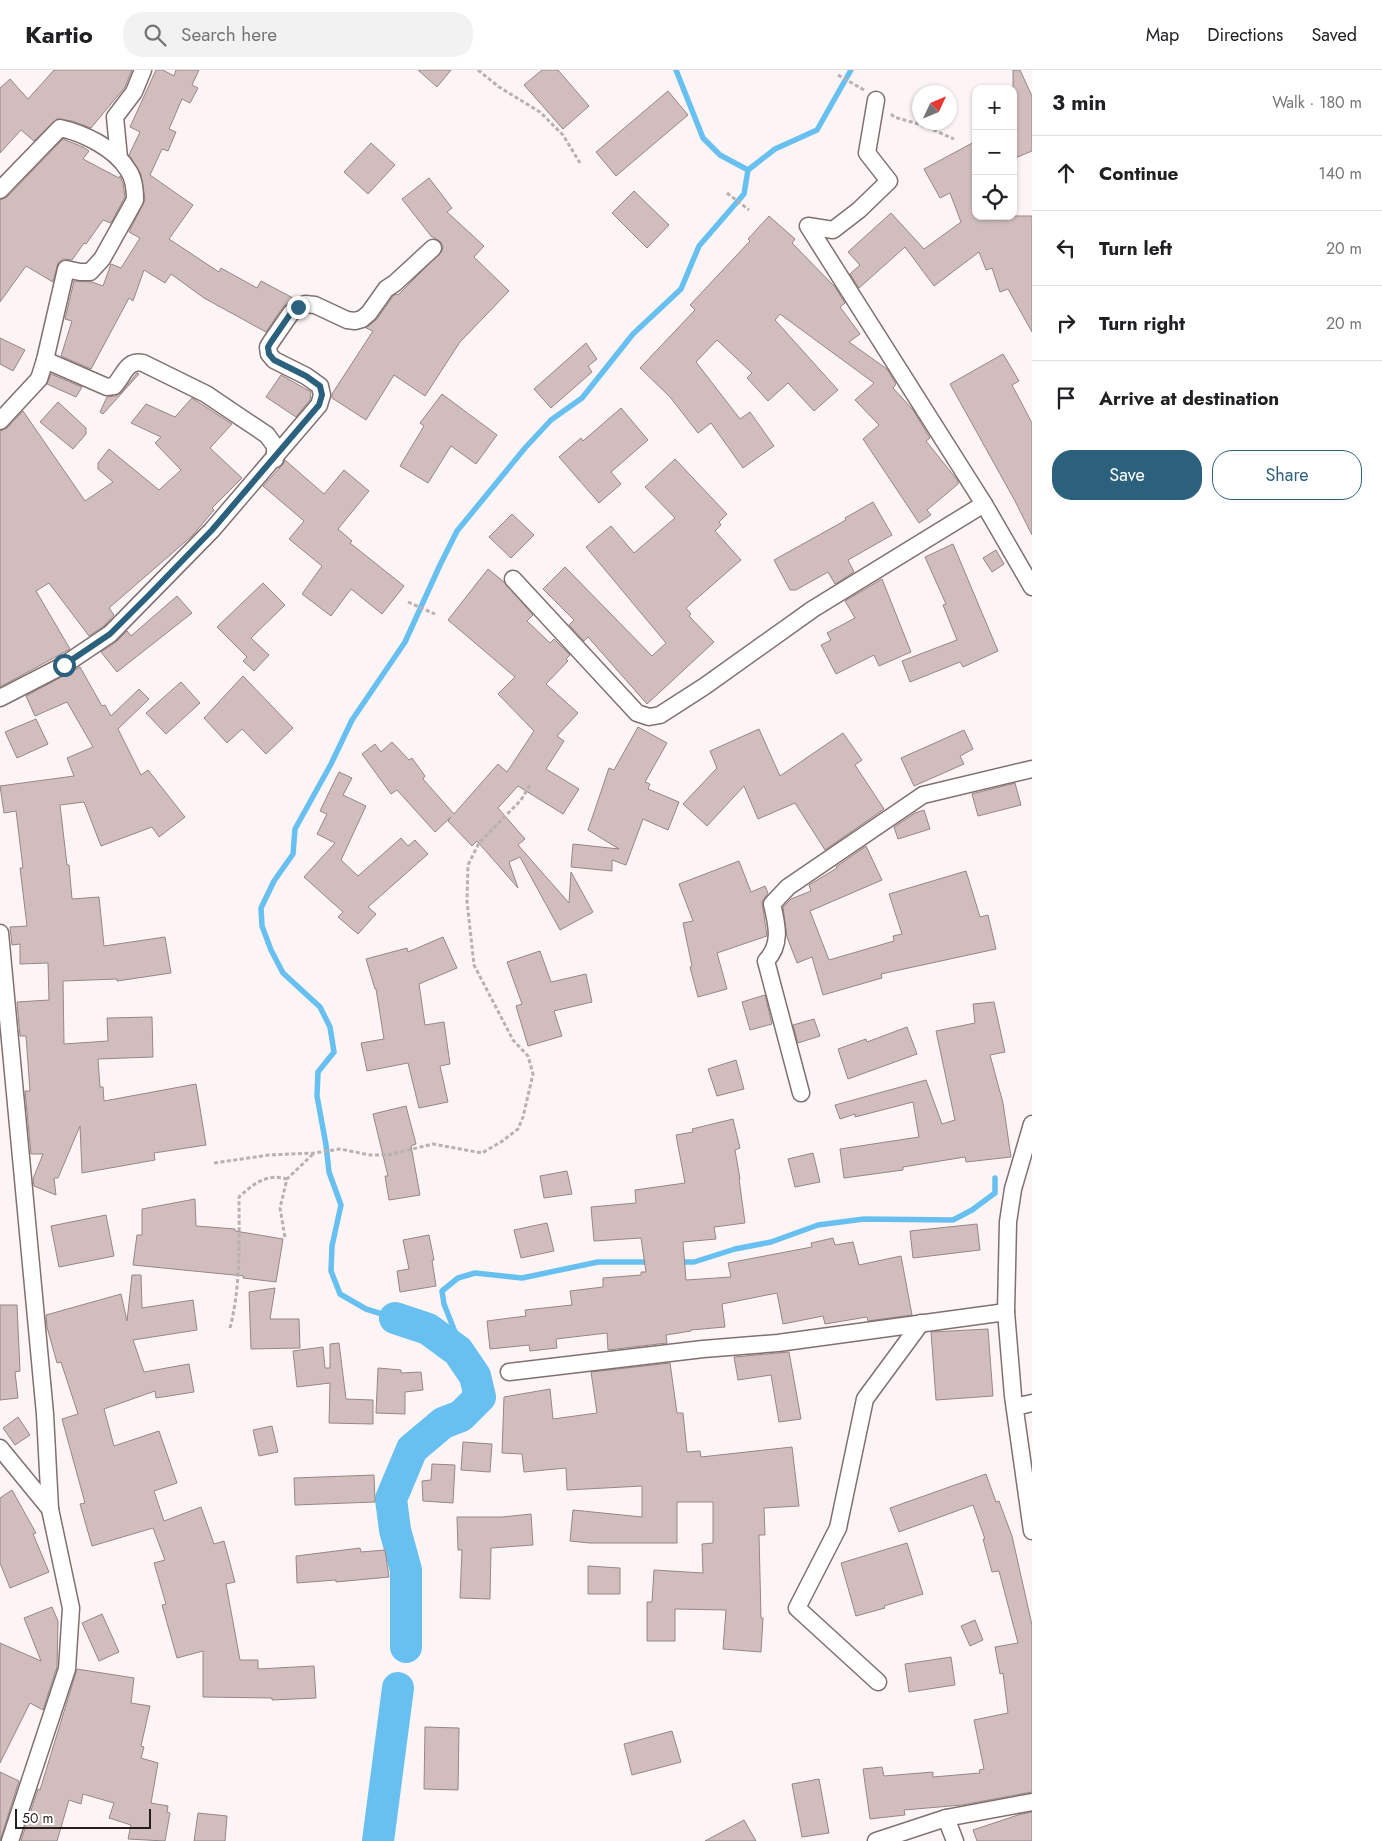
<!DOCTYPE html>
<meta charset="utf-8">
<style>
:root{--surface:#fff;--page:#f2f2f2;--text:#202124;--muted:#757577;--line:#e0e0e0;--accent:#2b617c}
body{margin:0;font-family:Jost,sans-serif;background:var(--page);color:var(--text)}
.controls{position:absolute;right:15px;top:15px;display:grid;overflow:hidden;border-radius:10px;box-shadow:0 1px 4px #0004}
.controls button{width:45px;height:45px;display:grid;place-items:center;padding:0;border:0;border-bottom:1px solid var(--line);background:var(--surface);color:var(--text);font:25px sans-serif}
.compass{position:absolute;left:912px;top:15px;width:45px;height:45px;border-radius:50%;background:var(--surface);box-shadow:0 1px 4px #0004;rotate:46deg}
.scale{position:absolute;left:15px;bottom:12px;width:136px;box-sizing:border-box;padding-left:5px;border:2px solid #251e1d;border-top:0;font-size:14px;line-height:18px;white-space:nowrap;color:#251e1d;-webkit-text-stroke:4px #fff;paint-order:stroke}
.stop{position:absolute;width:15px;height:15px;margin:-11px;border:4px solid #2b617c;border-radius:50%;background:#fff}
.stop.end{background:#2b617c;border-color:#fff;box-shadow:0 1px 5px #0008}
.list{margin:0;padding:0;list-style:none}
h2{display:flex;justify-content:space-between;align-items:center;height:65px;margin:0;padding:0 20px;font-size:21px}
h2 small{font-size:16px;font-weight:400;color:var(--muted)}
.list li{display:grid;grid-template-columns:32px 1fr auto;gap:15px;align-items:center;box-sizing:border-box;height:75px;padding:0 20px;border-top:1px solid var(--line)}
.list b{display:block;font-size:19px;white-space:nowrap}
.list em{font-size:16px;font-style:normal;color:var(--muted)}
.actions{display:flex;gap:10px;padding:15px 20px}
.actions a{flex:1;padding:11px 0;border:1px solid var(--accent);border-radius:20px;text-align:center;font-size:18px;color:var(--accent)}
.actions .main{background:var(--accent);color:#fff}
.icon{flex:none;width:28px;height:28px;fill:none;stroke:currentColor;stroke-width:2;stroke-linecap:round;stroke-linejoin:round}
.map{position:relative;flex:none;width:1032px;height:1771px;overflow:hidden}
header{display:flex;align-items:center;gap:30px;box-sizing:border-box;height:70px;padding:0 25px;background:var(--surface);border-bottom:1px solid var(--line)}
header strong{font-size:24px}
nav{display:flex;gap:28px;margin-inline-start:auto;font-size:18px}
.search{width:350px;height:45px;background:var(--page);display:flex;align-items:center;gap:12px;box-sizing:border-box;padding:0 18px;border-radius:20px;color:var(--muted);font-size:19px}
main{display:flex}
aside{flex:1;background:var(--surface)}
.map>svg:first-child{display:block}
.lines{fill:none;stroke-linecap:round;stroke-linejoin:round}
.stream{stroke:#67c0ef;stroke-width:5.5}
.river{stroke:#67c0ef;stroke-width:32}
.building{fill:#d1bdbd;stroke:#988685}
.street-casing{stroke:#81706f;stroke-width:19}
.path{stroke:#b8b1b0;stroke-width:3;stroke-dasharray:4 2.5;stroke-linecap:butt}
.street{stroke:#fff;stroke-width:16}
.route{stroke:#2b617c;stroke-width:6}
</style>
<header>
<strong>Kartio</strong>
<div class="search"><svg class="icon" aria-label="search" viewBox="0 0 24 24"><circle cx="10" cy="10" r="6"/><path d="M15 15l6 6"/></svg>Search here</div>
<nav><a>Map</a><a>Directions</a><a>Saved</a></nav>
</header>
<main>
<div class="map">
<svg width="1032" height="1771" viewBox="0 0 1032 1771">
<rect width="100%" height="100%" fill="#fdf5f5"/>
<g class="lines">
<g class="stream">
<polyline points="676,0 703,68 720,85 748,100"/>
<polyline points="678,1192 694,1192 735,1179 771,1172 818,1155 864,1149 953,1150 972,1140 995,1123 995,1108"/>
<polyline points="395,1248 366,1239 340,1224 331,1201 332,1176 341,1135 329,1102 326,1075 317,1026 318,1002 334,982 330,957 320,937 283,903 271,880 262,856 261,838 274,811 293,784 295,759 331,694 352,650 405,572 440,495 457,461 525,378 551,350 582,328 633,264 681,219 699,176 744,124 748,100 775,79 817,60 851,0"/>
<polyline points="468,1295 444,1234 442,1221 458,1208 475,1203 522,1208 598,1192 651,1192"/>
</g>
<g class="river">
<polyline points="395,1248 428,1259 458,1281 475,1306 480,1327 461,1346 443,1353 412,1379 391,1429 395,1460 406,1500 406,1577"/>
<polyline points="378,1771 398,1618"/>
</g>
</g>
<g class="building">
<polygon points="54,0 132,0 125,17 91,58 72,51 57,49 34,71 21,60 0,83 0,18 10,9 28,29"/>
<polygon points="156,0 163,0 174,6 176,0 199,0 192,15 198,18 190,33 182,29 169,59 176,62 168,81 162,79 150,105 193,135 169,169 219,202 221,198 257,218 261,211 293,228 283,237 266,262 204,228 171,204 165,213 144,200 133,231 129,228 91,299 61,286 72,251 65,249 74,211 92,212 103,216 111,194 121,198 140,168 129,162 145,130 141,104 129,85 140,62 130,57"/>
<polygon points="418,0 451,0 437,17"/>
<polygon points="542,0 558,0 589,36 563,59 524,15"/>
<polygon points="1013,0 1020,0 1032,26 1032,81 1013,89"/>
<polygon points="668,21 688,45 616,106 596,82"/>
<polygon points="63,69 83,77 89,81 83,89 119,108 120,106 123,113 125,127 111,153 103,150 86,174 84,173 72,190 63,189 58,193 53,212 26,196 0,232 0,130 7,127"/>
<polygon points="976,71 976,146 1032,146 1032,262 1008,219 1000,222 992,198 986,200 979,182 934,216 905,177 859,218 850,204 860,195 848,182 891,143 924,179 961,152 950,123 940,128 924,99"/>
<polygon points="371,73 395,95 368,124 344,102"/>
<polygon points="429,108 452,138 447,142 484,176 474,187 509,221 460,272 425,326 394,305 366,350 332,328 332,324 373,261 366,258 377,249 393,226 396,224 398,225 442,181 443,177 441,172 431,166 402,129"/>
<polygon points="634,121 669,155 647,178 612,143"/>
<polygon points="769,146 795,169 792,173 835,217 845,233 840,237 860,264 849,272 887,299 896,314 893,318 913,340 930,368 926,371 958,411 958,414 927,440 931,445 919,453 863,369 879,355 855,330 874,313 780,244 775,250 838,320 814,341 788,313 768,331 747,308 752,303 717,270 696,292 740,349 750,342 774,376 743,398 711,353 698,363 670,327 640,298 695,240 690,235 750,171 748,169"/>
<polygon points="0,268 25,280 13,301 0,294"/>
<polygon points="586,273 597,289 588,296 592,302 551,338 534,319"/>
<polygon points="1003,284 1019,311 1012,315 1032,353 1032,465 1015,431 950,314"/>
<polygon points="137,303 139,304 103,344 100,342 107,327 115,326 121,323"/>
<polygon points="51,304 82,317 76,327 47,314"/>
<polygon points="281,305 311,322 310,330 296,347 266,327"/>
<polygon points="442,324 497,365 476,394 451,376 428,413 400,396 424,356 420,353"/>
<polygon points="192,328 232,354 210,378 242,408 212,438 214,440 193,465 109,538 114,545 104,556 89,566 49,513 36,521 70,579 0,617 0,361 7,358 23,341 85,431 113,412 98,399 98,393 109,379 159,420 181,400 155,373 161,367 131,353 146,334 175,347"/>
<polygon points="58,332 86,358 86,364 73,379 40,352"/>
<polygon points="621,338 648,370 611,402 621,414 599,433 559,387 581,368 583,371"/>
<polygon points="675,389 727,444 719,452 721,455 715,461 741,490 686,538 691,544 689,546 714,572 647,634 588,567 584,571 569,555 574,550 543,519 565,497 652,586 666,573 586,477 611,456 634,483 675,448 645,417"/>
<polygon points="285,390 324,424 344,400 369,421 338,459 352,471 350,473 404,516 382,544 351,519 331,546 302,524 322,496 289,469 304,451 263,416 283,394"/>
<polygon points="873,432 892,465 848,490 854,502 835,514 828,502 796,520 790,520 774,490 846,450 845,448"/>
<polygon points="512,444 534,465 511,488 489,467"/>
<polygon points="953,474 998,581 963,597 960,592 910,612 902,591 957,570 943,535 946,534 925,487"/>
<polygon points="996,480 1004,494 992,502 983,488"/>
<polygon points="488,499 504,512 533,545 527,551 550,573 554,569 570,585 566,589 568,591 546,614 578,643 557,666 564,671 546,699 579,719 563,744 518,716 498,738 525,769 518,775 569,833 571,802 593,842 560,860 520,787 509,792 518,818 477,771 472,776 448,751 451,747 435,762 397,720 391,724 362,684 375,674 381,682 392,672 409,690 412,688 425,706 423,709 454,744 498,694 507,702 534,661 498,624 515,607 448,550"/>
<polygon points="882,509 911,582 879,596 874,585 836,604 821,575 831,570 827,563 855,548 845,531"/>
<polygon points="263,513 285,535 251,568 269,585 254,601 243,591 247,587 217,557"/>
<polygon points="177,526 192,543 117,602 101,582 116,572 127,561 131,566"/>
<polygon points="80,597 102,636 105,635 111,646 139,619 149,629 118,659 141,705 148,700 185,747 159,767 152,757 101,776 84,732 60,735 67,795 69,795 72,829 99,827 104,876 165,867 171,903 117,911 117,909 63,911 64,974 108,971 107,948 152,947 153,987 98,989 100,1017 103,1017 104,1031 196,1014 206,1075 154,1083 155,1090 82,1103 80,1056 58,1108 54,1108 56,1125 34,1116 33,1109 43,1084 31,1084 25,1021 30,1021 26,966 20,966 17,932 49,930 48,893 20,894 20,874 12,875 10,857 27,856 20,798 23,798 16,741 4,743 0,716 74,706 67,688 93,677 67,632 35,646 26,626"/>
<polygon points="243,606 293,658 266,684 242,659 227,673 204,648"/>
<polygon points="181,612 200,633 166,664 146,643"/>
<polygon points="36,649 48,674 17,688 5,662"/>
<polygon points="638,657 667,673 645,712 650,714 648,719 679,732 668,760 643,749 626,795 612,790 612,801 571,797 573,774 619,779 588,760 609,698 614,700"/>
<polygon points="759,659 780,706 843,663 862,690 855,695 884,739 825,780 795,733 758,749 744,716 707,756 683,734 717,698 710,681"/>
<polygon points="964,660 973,679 960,686 964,694 914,716 901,688"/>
<polygon points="339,702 352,708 343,725 366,736 341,790 358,806 401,768 408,776 415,770 428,784 368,837 376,844 358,864 338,847 343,842 304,807 335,773 317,764 327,744 320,741"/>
<polygon points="1015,713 1021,735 978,746 972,724"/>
<polygon points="924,740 930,759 898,769 894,757 915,743"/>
<polygon points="866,776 882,810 810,841 829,890 894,871 893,866 902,864 889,824 966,801 980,847 988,845 996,879 881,904 882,908 823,925 812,887 797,893 787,867 783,837 791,829 811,821 809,815 837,798 836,797"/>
<polygon points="739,791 751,822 765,816 768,823 762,832 767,866 717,883 727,919 698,927 690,897 692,896 683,853 693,851 679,814"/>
<polygon points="443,867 457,898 419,914 425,955 444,952 450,994 440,996 448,1032 419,1038 408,993 367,1001 361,973 384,969 376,919 375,919 366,889 407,878 408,882"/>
<polygon points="540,881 551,912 586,904 592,932 554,941 562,966 528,976 516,936 522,934 507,892"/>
<polygon points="765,925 772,954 750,960 742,932"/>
<polygon points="994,932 1005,982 990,985 1003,1033 1011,1087 966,1092 965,1087 903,1097 903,1100 844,1108 840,1079 919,1067 913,1032 855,1047 855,1044 840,1049 835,1035 926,1010 942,1054 955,1050 936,961 975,953 973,934"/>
<polygon points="814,949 820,966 798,973 793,955"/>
<polygon points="907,957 917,984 848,1009 838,979 866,969 867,972"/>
<polygon points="736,990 744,1019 717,1026 708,999"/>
<polygon points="406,1036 416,1074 411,1076 420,1125 389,1130 385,1106 388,1106 373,1044"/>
<polygon points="733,1049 740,1078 735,1080 740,1109 739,1109 745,1153 714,1157 716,1169 683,1172 686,1210 731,1207 728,1193 812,1177 811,1173 833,1168 835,1175 853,1172 859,1195 901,1186 912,1245 868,1251 867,1247 825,1254 823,1246 783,1254 777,1223 722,1234 725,1257 691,1260 691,1261 666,1265 667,1273 608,1280 607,1263 556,1269 557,1278 530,1281 529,1275 490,1279 487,1251 526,1246 525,1240 572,1235 570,1221 603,1217 603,1208 641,1205 641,1202 646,1202 641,1168 594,1171 591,1137 636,1133 635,1120 685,1113 676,1065 693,1062 692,1059"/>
<polygon points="813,1083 820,1112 795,1117 788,1089"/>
<polygon points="567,1101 572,1124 544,1128 540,1106"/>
<polygon points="195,1129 196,1156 235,1159 235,1161 283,1169 276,1212 243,1208 244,1206 133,1195 137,1165 142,1165 142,1139"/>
<polygon points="106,1145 114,1186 59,1197 51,1156"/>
<polygon points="547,1153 554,1181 521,1188 514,1160"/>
<polygon points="977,1154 980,1180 913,1188 910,1161"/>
<polygon points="429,1165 434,1190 432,1190 436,1216 400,1222 397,1201 409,1199 403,1170"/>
<polygon points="132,1205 141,1205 142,1238 193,1230 197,1260 133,1270 144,1302 189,1294 194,1322 156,1328 155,1321 104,1339 114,1376 159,1361 177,1413 154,1421 164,1451 201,1437 214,1474 224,1471 235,1512 226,1514 240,1590 258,1590 258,1599 314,1596 316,1628 272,1630 272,1628 203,1627 203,1581 177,1588 162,1535 166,1534 154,1493 165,1490 153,1458 92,1476 80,1434 85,1433 62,1349 78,1344 61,1292 57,1293 47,1257 46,1245 121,1224 127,1251"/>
<polygon points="275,1218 270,1249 299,1249 300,1278 251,1279 249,1222"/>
<polygon points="0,1235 17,1235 20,1301 15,1302 18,1328 0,1330"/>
<polygon points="988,1259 993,1326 936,1330 931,1262"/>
<polygon points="339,1273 346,1329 373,1330 373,1354 329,1353 330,1313 297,1317 293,1281 323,1277 325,1298 330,1298 330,1274"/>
<polygon points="789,1282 801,1349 779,1352 771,1305 738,1310 734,1287"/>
<polygon points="670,1293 677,1343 683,1343 687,1382 700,1381 701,1387 792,1377 799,1436 764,1438 765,1465 759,1465 761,1548 763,1548 761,1582 723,1579 726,1540 675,1539 675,1571 647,1571 647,1532 652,1532 654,1500 703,1503 702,1474 713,1473 713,1432 677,1432 677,1473 589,1473 570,1471 573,1440 642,1447 642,1416 567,1420 566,1398 524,1402 522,1384 502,1383 504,1327 550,1319 553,1349 597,1343 591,1302"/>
<polygon points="378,1298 401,1300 401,1303 421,1302 423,1320 405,1322 405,1344 376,1343"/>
<polygon points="18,1347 30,1365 15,1375 3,1358"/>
<polygon points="272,1356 278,1382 259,1386 253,1360"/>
<polygon points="463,1372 492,1374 490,1402 461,1400"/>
<polygon points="432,1394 455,1395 453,1433 423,1431 422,1411 431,1410"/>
<polygon points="986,1404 996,1432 999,1431 1012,1466 1032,1555 1032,1722 962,1735 904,1740 905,1745 870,1749 863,1699 882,1697 884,1706 933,1702 933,1707 980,1703 979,1700 984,1699 974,1650 1008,1643 1003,1603 1000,1604 995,1577 1018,1573 999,1501 992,1502 983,1469 985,1469 973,1435 899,1462 890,1438"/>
<polygon points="374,1405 375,1432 295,1435 294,1408"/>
<polygon points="12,1420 36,1463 33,1464 49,1502 10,1518 0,1493 0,1428"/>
<polygon points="531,1444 533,1475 491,1478 490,1529 460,1528 462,1480 458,1480 457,1447 502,1447"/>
<polygon points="907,1473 923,1524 884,1536 885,1538 856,1546 841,1493"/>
<polygon points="360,1478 361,1482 385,1480 389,1507 336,1512 336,1510 297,1513 296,1486"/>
<polygon points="588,1496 620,1498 620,1524 588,1524"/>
<polygon points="52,1537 58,1551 57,1597 43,1640 30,1633 0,1693 0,1573 41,1591 24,1548"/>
<polygon points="102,1544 119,1582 99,1591 82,1553"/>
<polygon points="975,1550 983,1570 970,1576 961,1556"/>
<polygon points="951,1587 955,1615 909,1622 905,1594"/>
<polygon points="77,1599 134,1608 131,1633 150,1636 141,1676 144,1677 141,1688 158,1693 151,1733 168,1736 167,1742 170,1743 165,1771 128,1769 131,1755 109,1748 114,1733 83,1724 81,1734 69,1730 57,1771 21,1771 38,1719 40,1720"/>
<polygon points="425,1657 459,1658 458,1720 424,1719"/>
<polygon points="672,1661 681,1692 632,1705 624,1674"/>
<polygon points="0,1702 19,1711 0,1771"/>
<polygon points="819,1709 829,1763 802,1767 792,1714"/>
<polygon points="1032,1742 1032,1771 977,1771 973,1760 1018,1745"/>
<polygon points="198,1743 227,1746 225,1771 194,1771"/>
<polygon points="744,1750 756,1771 705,1771"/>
</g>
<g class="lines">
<defs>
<g id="street">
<polyline points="876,30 867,83 889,111 859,140 833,160 808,156 984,434 1032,517"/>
<polyline points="119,88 115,47 134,22 143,0"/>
<path d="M 0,120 L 60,58 C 83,63 115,78 128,100 C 134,108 135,120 135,130 L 102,189 L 90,202 L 80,202 L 66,199 L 45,290 L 39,309 L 0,351"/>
<path d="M 45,290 L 107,317 L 114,316 C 125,304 126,290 143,293 L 206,324 L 267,365 L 275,376 L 275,389"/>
<polyline points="513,509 637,643 649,647 660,645 705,616 813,539 984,434"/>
<polyline points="0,628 64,595 110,564 212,460 319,335 322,325 320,316 306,306 274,290 269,284 268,277 271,272 291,243 305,234 315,235 347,250 355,251 362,249 369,243 386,219 395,213 433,178"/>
<polyline points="0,863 45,1344 50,1439 71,1538 67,1599 10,1771"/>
<path d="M 801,1023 L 766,891 C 782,874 777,855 772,834 L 788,817 L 923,725 L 1032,699"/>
<polyline points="1032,1054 1013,1119 1008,1152 1006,1242 1013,1326 1032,1461"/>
<polyline points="509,1302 703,1279 778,1273 1006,1242"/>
<polyline points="1015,1337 1032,1333"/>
<polyline points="0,1378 50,1439"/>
<polyline points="878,1612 797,1538 838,1458 865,1329 921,1253"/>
<polyline points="946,1748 955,1771"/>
<polyline points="876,1771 946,1748 1032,1732"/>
</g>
</defs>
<use href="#street" class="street-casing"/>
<g class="path">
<polyline points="478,0 499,17 540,42 563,65 580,93"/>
<polyline points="838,5 864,20"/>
<polyline points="891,44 894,47 922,55 954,69"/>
<polyline points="727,123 749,140"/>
<polyline points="408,532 435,544"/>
<polyline points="214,1093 269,1085 314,1083 340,1079 370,1085 388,1085 433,1074 482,1083 501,1072 518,1059 523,1047 533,1004 528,986 513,970 474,895 467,831 468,795 479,773 521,730 530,715"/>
<polyline points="285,1167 280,1138 287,1109 313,1084"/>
<path d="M 230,1258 C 241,1215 239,1171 239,1127 C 253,1114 267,1103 287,1109"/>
</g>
<use href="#street" class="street"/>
</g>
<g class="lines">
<polyline class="route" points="64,595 110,564 148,526 212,460 319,335 322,325 320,316 306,306 274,290 269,284 268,277 271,272 291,243 298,237"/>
</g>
</svg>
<div class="controls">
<button>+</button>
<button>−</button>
<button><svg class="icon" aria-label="locate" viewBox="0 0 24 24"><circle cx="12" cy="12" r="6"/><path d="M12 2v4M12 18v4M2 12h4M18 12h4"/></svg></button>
</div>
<svg class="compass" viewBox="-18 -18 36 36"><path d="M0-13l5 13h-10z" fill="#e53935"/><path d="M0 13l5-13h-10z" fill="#757577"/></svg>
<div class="scale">50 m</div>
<div class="stop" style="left:64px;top:595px"></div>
<div class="stop end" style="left:298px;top:237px"></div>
</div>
<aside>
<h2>3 min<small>Walk · 180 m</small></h2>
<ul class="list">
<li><svg class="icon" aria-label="ahead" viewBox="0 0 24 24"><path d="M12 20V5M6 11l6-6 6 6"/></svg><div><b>Continue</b></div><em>140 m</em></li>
<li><svg class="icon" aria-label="left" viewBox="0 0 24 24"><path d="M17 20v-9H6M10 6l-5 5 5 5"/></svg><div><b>Turn left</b></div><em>20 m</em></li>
<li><svg class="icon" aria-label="right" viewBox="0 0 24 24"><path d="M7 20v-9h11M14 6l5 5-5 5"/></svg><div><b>Turn right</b></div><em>20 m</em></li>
<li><svg class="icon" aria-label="arrive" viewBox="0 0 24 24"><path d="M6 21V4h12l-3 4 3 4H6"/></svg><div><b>Arrive at destination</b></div></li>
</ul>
<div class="actions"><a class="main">Save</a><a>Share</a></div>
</aside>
</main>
